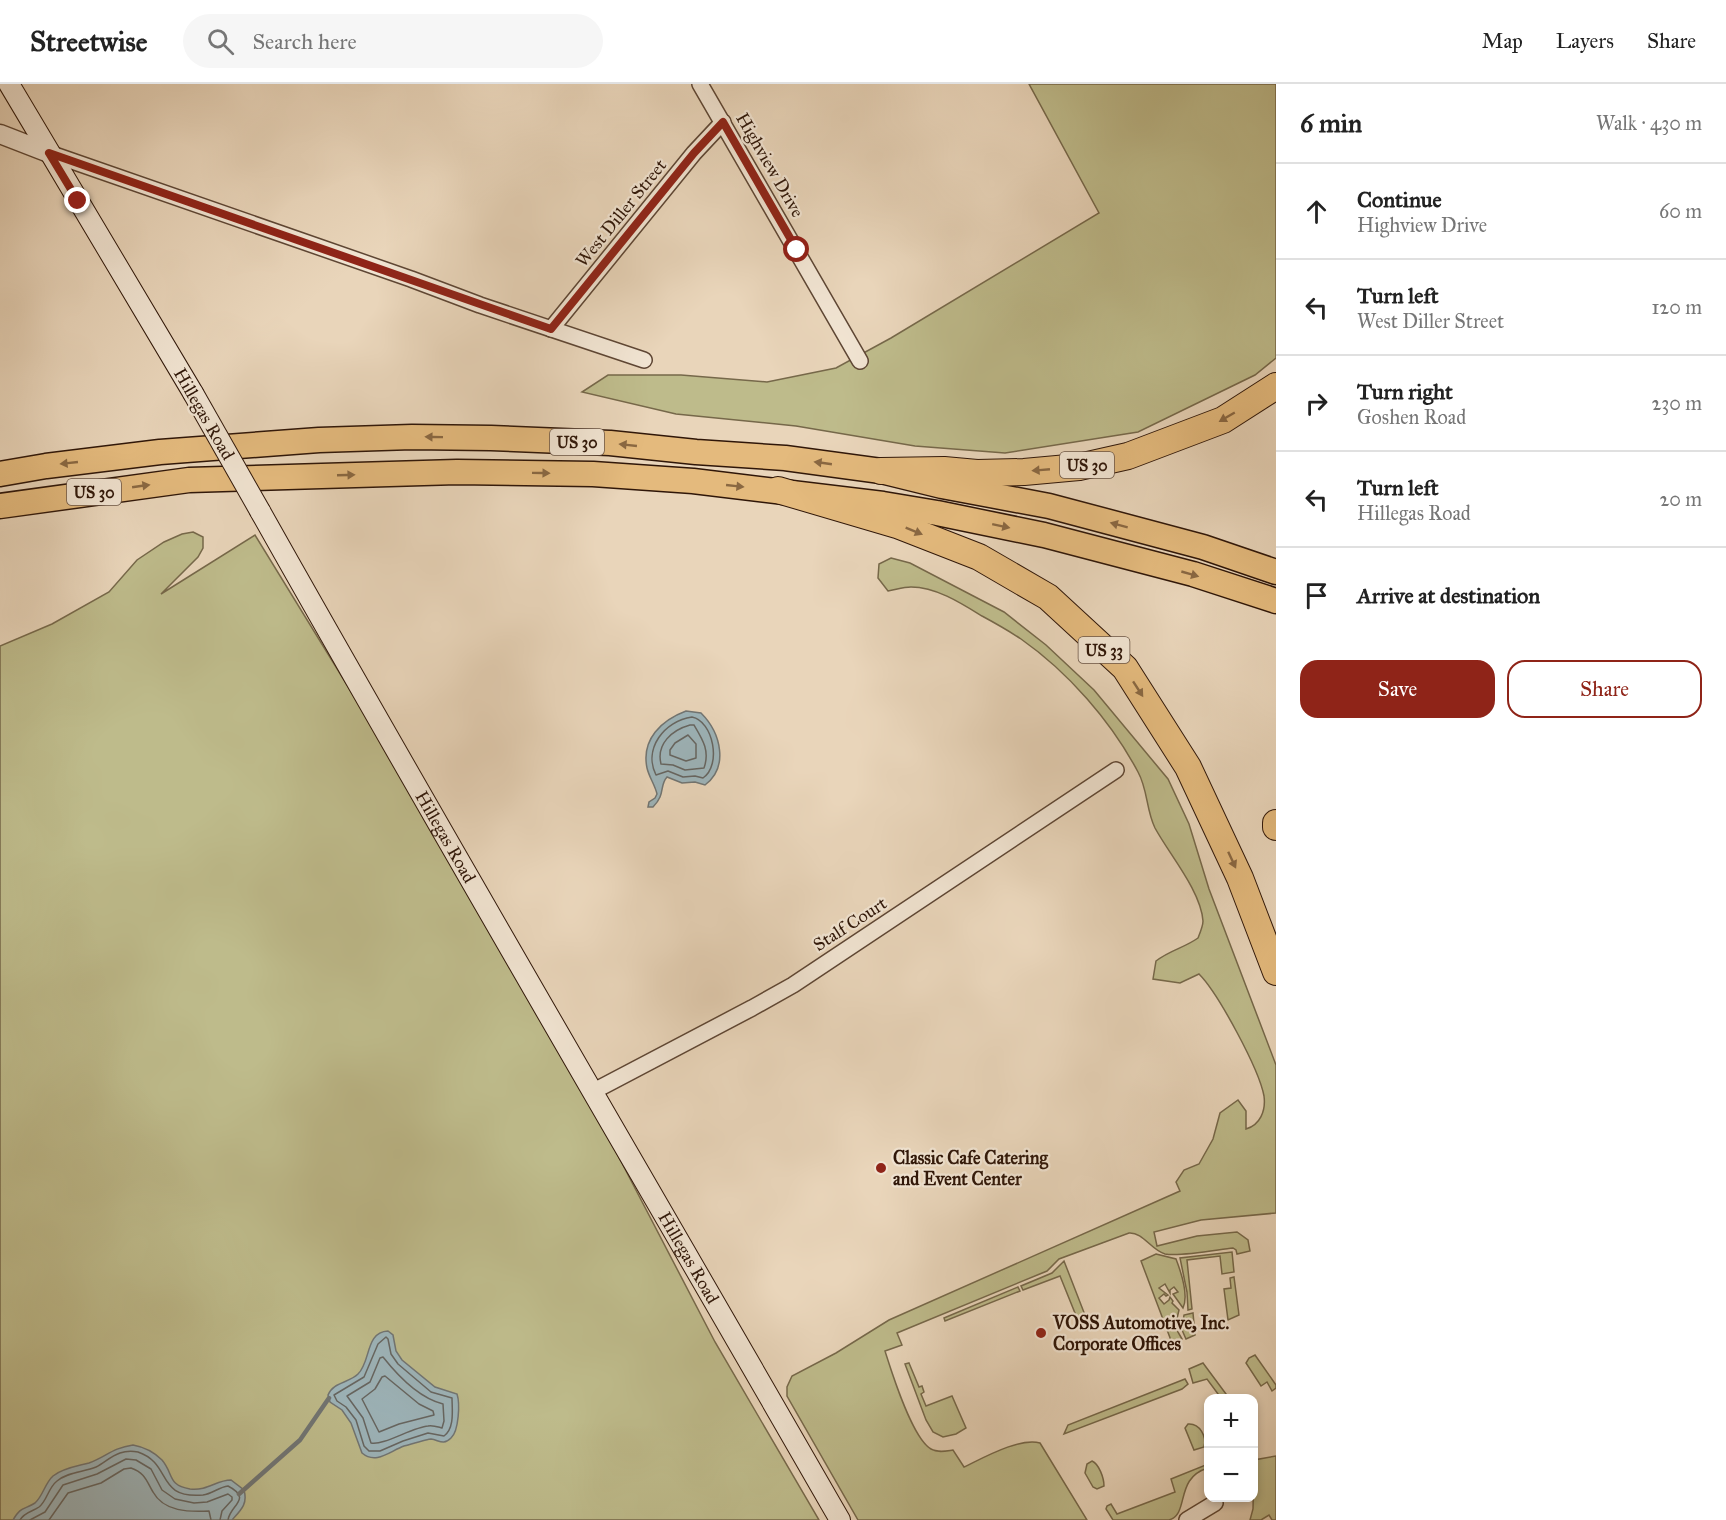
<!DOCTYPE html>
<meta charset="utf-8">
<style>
:root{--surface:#fff;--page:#f6f6f6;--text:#222;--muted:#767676;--line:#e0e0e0;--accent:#8f2418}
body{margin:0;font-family:"IM FELL Great Primer",serif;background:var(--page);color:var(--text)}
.controls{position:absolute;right:18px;bottom:18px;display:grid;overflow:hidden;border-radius:12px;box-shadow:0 3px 9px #0003}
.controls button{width:54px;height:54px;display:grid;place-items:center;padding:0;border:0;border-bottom:2px solid var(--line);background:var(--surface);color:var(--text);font:30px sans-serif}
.stop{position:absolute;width:18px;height:18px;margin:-14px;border:4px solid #8f2418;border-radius:50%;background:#fff}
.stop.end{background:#8f2418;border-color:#fff;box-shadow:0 2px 6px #0008}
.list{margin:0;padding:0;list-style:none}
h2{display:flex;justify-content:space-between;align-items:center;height:78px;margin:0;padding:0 24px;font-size:26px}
h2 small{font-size:20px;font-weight:400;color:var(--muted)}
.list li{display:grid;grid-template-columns:39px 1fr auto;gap:18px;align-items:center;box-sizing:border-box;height:96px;padding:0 24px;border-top:2px solid var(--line)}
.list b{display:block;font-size:22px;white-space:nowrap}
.list p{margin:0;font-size:20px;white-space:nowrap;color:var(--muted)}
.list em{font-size:20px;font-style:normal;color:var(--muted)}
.actions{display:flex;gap:12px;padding:18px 24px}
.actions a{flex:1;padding:14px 0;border:2px solid var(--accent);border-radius:18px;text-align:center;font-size:21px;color:var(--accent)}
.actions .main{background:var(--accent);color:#fff}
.icon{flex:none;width:33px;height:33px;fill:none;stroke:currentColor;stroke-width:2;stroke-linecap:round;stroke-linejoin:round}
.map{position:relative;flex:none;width:1276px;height:1436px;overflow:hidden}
header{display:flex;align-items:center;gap:36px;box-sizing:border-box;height:84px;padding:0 30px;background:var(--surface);border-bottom:2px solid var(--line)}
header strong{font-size:28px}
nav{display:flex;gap:33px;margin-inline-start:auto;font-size:21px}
.search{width:420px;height:54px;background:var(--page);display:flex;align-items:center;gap:15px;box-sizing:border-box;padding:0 21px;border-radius:33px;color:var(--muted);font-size:22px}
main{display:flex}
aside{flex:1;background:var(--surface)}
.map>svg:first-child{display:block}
.green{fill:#bebb8b;stroke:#76684a;stroke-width:1.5}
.water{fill:#9db5bb;stroke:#717573;stroke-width:1.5}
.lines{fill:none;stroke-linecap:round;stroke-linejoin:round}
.shore{stroke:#666662;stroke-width:1.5}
.stream{stroke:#717573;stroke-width:4.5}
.minor-casing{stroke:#5e4634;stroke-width:18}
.tertiary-casing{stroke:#5e4634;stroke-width:21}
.secondary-casing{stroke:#2f1608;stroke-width:22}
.trunk-casing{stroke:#2f1608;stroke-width:27}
.motorway-casing{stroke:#2f1608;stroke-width:28}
.minor{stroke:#f1e4d2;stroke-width:15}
.tertiary{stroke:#f1e4d2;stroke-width:18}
.secondary{stroke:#f1e4d2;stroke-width:20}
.trunk{stroke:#e4ba7d;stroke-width:24}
.motorway{stroke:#e4ba7d;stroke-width:26}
.secondary-bridge-casing{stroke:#2f1608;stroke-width:22;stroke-linecap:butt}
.secondary-bridge{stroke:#f1e4d2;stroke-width:20}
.oneway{fill:#8a6842}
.route{stroke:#8f2418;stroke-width:8}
.poi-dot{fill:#8f2418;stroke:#f1e4d2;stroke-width:2}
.labels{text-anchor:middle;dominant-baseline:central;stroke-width:4.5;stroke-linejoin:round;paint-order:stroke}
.shield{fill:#f1e4d2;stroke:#695445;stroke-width:1.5}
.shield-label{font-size:16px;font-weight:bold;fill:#2f1608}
.street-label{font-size:18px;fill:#2f1608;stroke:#f1e4d2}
.poi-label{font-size:18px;font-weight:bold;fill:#2f1608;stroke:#f1e4d2;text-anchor:start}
</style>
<header>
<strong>Streetwise</strong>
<div class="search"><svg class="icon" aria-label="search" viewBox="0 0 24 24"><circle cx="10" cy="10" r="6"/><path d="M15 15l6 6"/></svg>Search here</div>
<nav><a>Map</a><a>Layers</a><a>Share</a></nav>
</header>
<main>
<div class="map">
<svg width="1276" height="1436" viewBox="0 0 1276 1436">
<rect width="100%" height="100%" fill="#e9d5ba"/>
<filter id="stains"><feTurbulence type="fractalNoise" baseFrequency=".00333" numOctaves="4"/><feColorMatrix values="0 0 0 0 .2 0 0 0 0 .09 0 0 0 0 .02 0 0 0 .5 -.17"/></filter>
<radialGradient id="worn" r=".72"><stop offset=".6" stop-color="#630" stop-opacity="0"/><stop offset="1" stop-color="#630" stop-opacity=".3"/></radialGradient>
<g class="green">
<polygon points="1029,0 1276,0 1276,274 1255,291 1138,348 1005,369 915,362 796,342 676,330 582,308 608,291 681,291 767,298 836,284 891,254 1099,129"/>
<polygon points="193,448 203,453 203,464 198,473 161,510 255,451 363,627 504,869 612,1060 715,1258 819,1436 0,1436 0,562 52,540 109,508 137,476 164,458 182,450"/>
<path d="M 891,474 L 910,479 L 1004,528 L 1046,561 L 1094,606 L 1168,695 L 1189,740 L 1209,805 L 1276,981 L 1276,1129 L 1201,1136 L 1154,1148 L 1157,1162 L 1197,1152 L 1237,1148 L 1248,1156 L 1250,1167 L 1237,1170 L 1236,1166 L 1233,1164 C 1216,1166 1180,1173 1165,1170 C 1151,1166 1143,1148 1129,1149 L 1059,1175 L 1047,1187 L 897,1249 L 902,1261 L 885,1267 C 892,1289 912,1354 931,1365 C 938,1369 946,1367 953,1366 L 964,1383 C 983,1374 1020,1353 1040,1359 L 1087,1436 L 858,1436 L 787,1312 L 787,1303 L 792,1292 L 836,1269 L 889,1236 L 1180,1107 L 1176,1098 L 1184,1086 L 1199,1080 L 1213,1055 L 1220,1029 L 1238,1016 L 1246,1027 L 1246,1045 C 1260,1041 1266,1027 1264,1012 C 1259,985 1218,909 1199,890 L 1180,899 L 1153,895 L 1156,877 C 1170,866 1184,864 1198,854 C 1200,849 1203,842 1203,837 C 1201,807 1169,770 1155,744 C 1146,726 1148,706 1138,688 C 1111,637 1068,588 1021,555 C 1009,547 995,539 982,532 C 961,519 936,503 911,503 C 903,503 895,506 888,507 L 878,494 L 879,480 Z"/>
<polygon points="1232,1168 1234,1188 1222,1190 1220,1172 1187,1176 1192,1225 1188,1226 1187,1208 1180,1174"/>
<path d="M 1156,1170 L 1176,1175 C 1181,1188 1189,1211 1183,1224 L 1173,1210 L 1178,1208 L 1174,1203 L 1170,1206 L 1170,1209 L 1165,1200 L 1159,1204 L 1168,1211 L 1166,1212 L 1164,1210 L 1159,1214 L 1164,1220 L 1169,1216 L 1170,1213 L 1173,1217 L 1172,1219 L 1179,1226 L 1175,1243 L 1182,1255 L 1172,1259 L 1141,1177 Z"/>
<polygon points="1064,1177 1085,1231 1077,1234 1060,1192 1023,1206 1021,1202 1052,1189"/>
<polygon points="1234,1193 1239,1231 1228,1236 1224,1205 1231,1204 1230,1194"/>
<polygon points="1018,1203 1020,1207 945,1237 944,1234"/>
<polygon points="1193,1229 1195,1251 1186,1255 1182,1246 1184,1231"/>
<polygon points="1255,1271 1276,1301 1276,1304 1272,1307 1267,1298 1261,1302 1246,1279 1249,1274"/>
<polygon points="909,1279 919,1303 922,1302 924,1308 921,1310 926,1322 952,1312 966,1344 956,1350 943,1353 933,1348 926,1336 905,1280"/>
<polygon points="1203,1279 1229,1314 1221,1314 1207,1295 1193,1299 1189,1285"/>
<polygon points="1185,1295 1188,1300 1182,1305 1064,1350 1068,1341"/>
<path d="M 1188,1340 C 1200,1339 1207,1353 1204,1363 L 1194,1366 L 1185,1344 Z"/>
<polygon points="1276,1372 1276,1436 1272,1436 1269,1431 1261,1436 1250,1436 1253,1425 1254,1376"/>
<path d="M 1092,1377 C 1099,1380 1104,1394 1104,1402 L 1097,1405 L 1093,1403 L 1085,1389 L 1087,1380 Z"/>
<path d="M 1208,1380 L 1208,1384 C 1174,1394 1190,1430 1169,1436 C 1158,1436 1125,1436 1113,1436 L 1106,1425 L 1107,1422 L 1111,1420 L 1117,1430 L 1175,1408 L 1171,1395 Z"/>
</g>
<g class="water">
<path d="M 686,627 L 701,629 C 721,649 729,683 705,701 L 695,698 L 682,699 L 667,693 C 659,702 666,710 653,723 L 648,723 L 649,718 L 655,714 L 657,710 C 655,701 649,693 647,684 C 641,655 662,636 686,627 Z"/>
<path d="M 388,1247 L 393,1251 L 396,1267 L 402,1276 L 435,1303 L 457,1310 C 460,1319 459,1347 451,1354 C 443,1362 439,1356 431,1355 C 428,1355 408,1361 404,1362 C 390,1367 376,1381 362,1369 L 351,1339 L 342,1326 L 330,1318 L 328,1311 C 333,1298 349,1299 358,1290 C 371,1278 365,1248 388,1247 Z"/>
<path d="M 133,1361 C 144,1363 154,1368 162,1376 C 174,1390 167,1401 190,1405 C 208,1407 216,1396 231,1396 L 244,1406 C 248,1420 241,1426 232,1436 L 13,1436 C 21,1422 24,1426 35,1419 C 43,1412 45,1399 53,1392 C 63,1384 78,1382 89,1379 C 106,1373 112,1364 133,1361 Z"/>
</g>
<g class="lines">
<g class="shore">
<path d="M 692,633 C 713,637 722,681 703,694 L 695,692 L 683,693 L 668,687 L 656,691 C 643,665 664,637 692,633 Z"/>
<path d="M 690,641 L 694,641 C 703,656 710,667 704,684 L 685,686 L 673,681 L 661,680 C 656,660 672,646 690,641 Z"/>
<polygon points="688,651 696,660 696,674 686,677 670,671 670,666 675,659"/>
<path d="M 386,1253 L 388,1255 L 391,1270 L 398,1280 L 431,1308 L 452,1314 C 452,1325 455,1344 444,1352 L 428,1349 L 403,1357 L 380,1367 L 369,1367 L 364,1362 L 356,1336 L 346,1323 L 337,1317 L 334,1311 L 364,1293 L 378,1260 Z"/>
<path d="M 383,1273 C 398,1292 419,1314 443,1320 L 444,1337 L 442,1344 C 438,1343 433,1341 428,1342 C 413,1343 383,1362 371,1359 L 363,1334 L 347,1312 L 370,1298 L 380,1274 Z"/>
<polygon points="385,1292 419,1320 433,1327 434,1331 399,1340 379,1348 362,1315 375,1305 382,1293"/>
<path d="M 20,1436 C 25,1428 32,1428 39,1423 C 47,1417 48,1404 57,1397 C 67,1388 84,1388 96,1383 C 104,1379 111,1372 120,1369 C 126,1367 132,1367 138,1368 C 173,1380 155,1415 203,1411 C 212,1410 219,1403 228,1402 C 253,1415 230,1421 228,1436"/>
<polyline points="30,1436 45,1428 63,1401 97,1390 126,1375 136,1376 151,1385 162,1406 175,1415 194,1419 207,1418 228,1410 232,1413 232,1416 222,1427 220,1436"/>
<path d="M 49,1436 L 68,1409 L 101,1399 L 124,1385 L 131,1384 C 145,1389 146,1396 153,1408 C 164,1428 189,1428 209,1427 L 211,1436"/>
</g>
<polyline class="stream" points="239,1410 300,1356 329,1314"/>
<defs>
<g id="minor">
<polyline points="700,0 860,277"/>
<polyline points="49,69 411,195 480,221 644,276"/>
<polyline points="551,245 694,69 723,38"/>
<polyline points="594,1007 752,924 793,901 1116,686"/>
<polyline points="1187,1436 1215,1419"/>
</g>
<polyline id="tertiary" points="0,50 49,69"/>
<g id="secondary">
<polyline points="9,0 193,309"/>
<path id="s1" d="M 260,427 C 450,765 647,1100 840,1436"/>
</g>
<g id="trunk">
<polyline points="0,390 46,382 160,368 319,356 412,353 491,354 610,359 696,368 785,374 881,387 942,402 1049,422 1203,463 1276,488"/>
<polyline points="0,422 189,396 457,388 593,390 693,397 883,420 937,429 1044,451 1193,490 1276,517"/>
</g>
<g id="motorway">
<polyline points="881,387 944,386 977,389 1024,388 1079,383 1128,372 1223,336 1276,302"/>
<polyline points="778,406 897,441 979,473 1048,513 1125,584 1188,683 1240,794 1276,888"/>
<polyline points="1276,739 1276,743"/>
</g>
</defs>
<use href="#minor" class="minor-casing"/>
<use href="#tertiary" class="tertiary-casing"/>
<use href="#secondary" class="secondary-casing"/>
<use href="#trunk" class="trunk-casing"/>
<use href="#motorway" class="motorway-casing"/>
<use href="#minor" class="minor"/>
<use href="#tertiary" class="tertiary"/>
<use href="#secondary" class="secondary"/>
<use href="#trunk" class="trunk"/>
<use href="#motorway" class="motorway"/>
<defs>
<polyline id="secondary-bridge" points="193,309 260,427"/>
</defs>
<use href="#secondary-bridge" class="secondary-bridge-casing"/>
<use href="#secondary-bridge" class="secondary-bridge"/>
</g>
<defs><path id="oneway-solid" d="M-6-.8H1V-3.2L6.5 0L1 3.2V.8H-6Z" transform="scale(1.5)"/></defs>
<g class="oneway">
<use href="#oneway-solid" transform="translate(1227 333) rotate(150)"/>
<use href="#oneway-solid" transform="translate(434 353) rotate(-179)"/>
<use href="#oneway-solid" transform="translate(628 361) rotate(-174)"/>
<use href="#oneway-solid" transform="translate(69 379) rotate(174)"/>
<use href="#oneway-solid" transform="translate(823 379) rotate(-172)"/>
<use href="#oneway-solid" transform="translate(1041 386) rotate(175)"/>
<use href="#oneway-solid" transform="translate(541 389) rotate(1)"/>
<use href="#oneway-solid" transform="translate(346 391) rotate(-2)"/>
<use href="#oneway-solid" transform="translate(141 402) rotate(-8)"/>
<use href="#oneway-solid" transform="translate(735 402) rotate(6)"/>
<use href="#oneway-solid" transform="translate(1119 441) rotate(-165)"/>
<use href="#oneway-solid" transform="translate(1001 442) rotate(12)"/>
<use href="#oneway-solid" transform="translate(914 447) rotate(22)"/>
<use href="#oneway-solid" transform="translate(1190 490) rotate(16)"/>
<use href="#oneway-solid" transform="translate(1138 605) rotate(57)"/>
<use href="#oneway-solid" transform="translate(1232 776) rotate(65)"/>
</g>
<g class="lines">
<polyline class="route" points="78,117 49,69 551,245 694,69 723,38 797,166"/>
</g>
<g class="poi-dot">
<circle cx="881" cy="1084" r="6"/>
<circle cx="1041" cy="1249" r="6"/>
</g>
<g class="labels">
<g class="shield">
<rect x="550" y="345" width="54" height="26" rx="4.5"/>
<rect x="1060" y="368" width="54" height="26" rx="4.5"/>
<rect x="67" y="395" width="54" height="26" rx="4.5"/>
<rect x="1078.5" y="553" width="51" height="26" rx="4.5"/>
</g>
<g class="shield-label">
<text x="577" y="358">US 30</text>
<text x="1087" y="381">US 30</text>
<text x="94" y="408">US 30</text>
<text x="1104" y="566">US 33</text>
</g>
<g class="street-label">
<text transform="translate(770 81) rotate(60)">Highview Drive</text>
<text transform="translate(621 129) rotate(-51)">West Diller Street</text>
<text transform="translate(204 330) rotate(60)">Hillegas Road</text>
<text stroke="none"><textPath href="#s1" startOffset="375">Hillegas Road</textPath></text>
<text transform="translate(850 840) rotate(-33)">Stalf Court</text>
<text stroke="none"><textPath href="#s1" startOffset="861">Hillegas Road</textPath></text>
</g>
<g class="poi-label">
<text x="893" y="1074">Classic Cafe Catering<tspan x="893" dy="21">and Event Center</tspan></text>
<text x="1053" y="1239">VOSS Automotive, Inc.<tspan x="1053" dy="21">Corporate Offices</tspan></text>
</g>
</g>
<rect width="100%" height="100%" filter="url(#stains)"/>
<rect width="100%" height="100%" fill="url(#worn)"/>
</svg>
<div class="controls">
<button>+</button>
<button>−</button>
</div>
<div class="stop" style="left:797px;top:166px"></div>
<div class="stop end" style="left:78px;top:117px"></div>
</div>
<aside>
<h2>6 min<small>Walk · 430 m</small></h2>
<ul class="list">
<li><svg class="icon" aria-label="ahead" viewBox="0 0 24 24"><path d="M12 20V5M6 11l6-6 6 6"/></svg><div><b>Continue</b><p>Highview Drive</p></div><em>60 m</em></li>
<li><svg class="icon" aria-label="left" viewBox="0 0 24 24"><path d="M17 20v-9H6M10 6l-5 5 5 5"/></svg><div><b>Turn left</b><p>West Diller Street</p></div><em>120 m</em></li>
<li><svg class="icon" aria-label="right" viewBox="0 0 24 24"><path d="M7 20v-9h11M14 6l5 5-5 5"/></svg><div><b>Turn right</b><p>Goshen Road</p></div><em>230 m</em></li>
<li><svg class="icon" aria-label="left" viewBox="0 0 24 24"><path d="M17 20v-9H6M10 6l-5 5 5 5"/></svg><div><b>Turn left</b><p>Hillegas Road</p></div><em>20 m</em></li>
<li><svg class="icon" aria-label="arrive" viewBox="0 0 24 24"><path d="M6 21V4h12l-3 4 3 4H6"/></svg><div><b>Arrive at destination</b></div></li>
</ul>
<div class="actions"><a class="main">Save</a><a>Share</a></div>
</aside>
</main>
